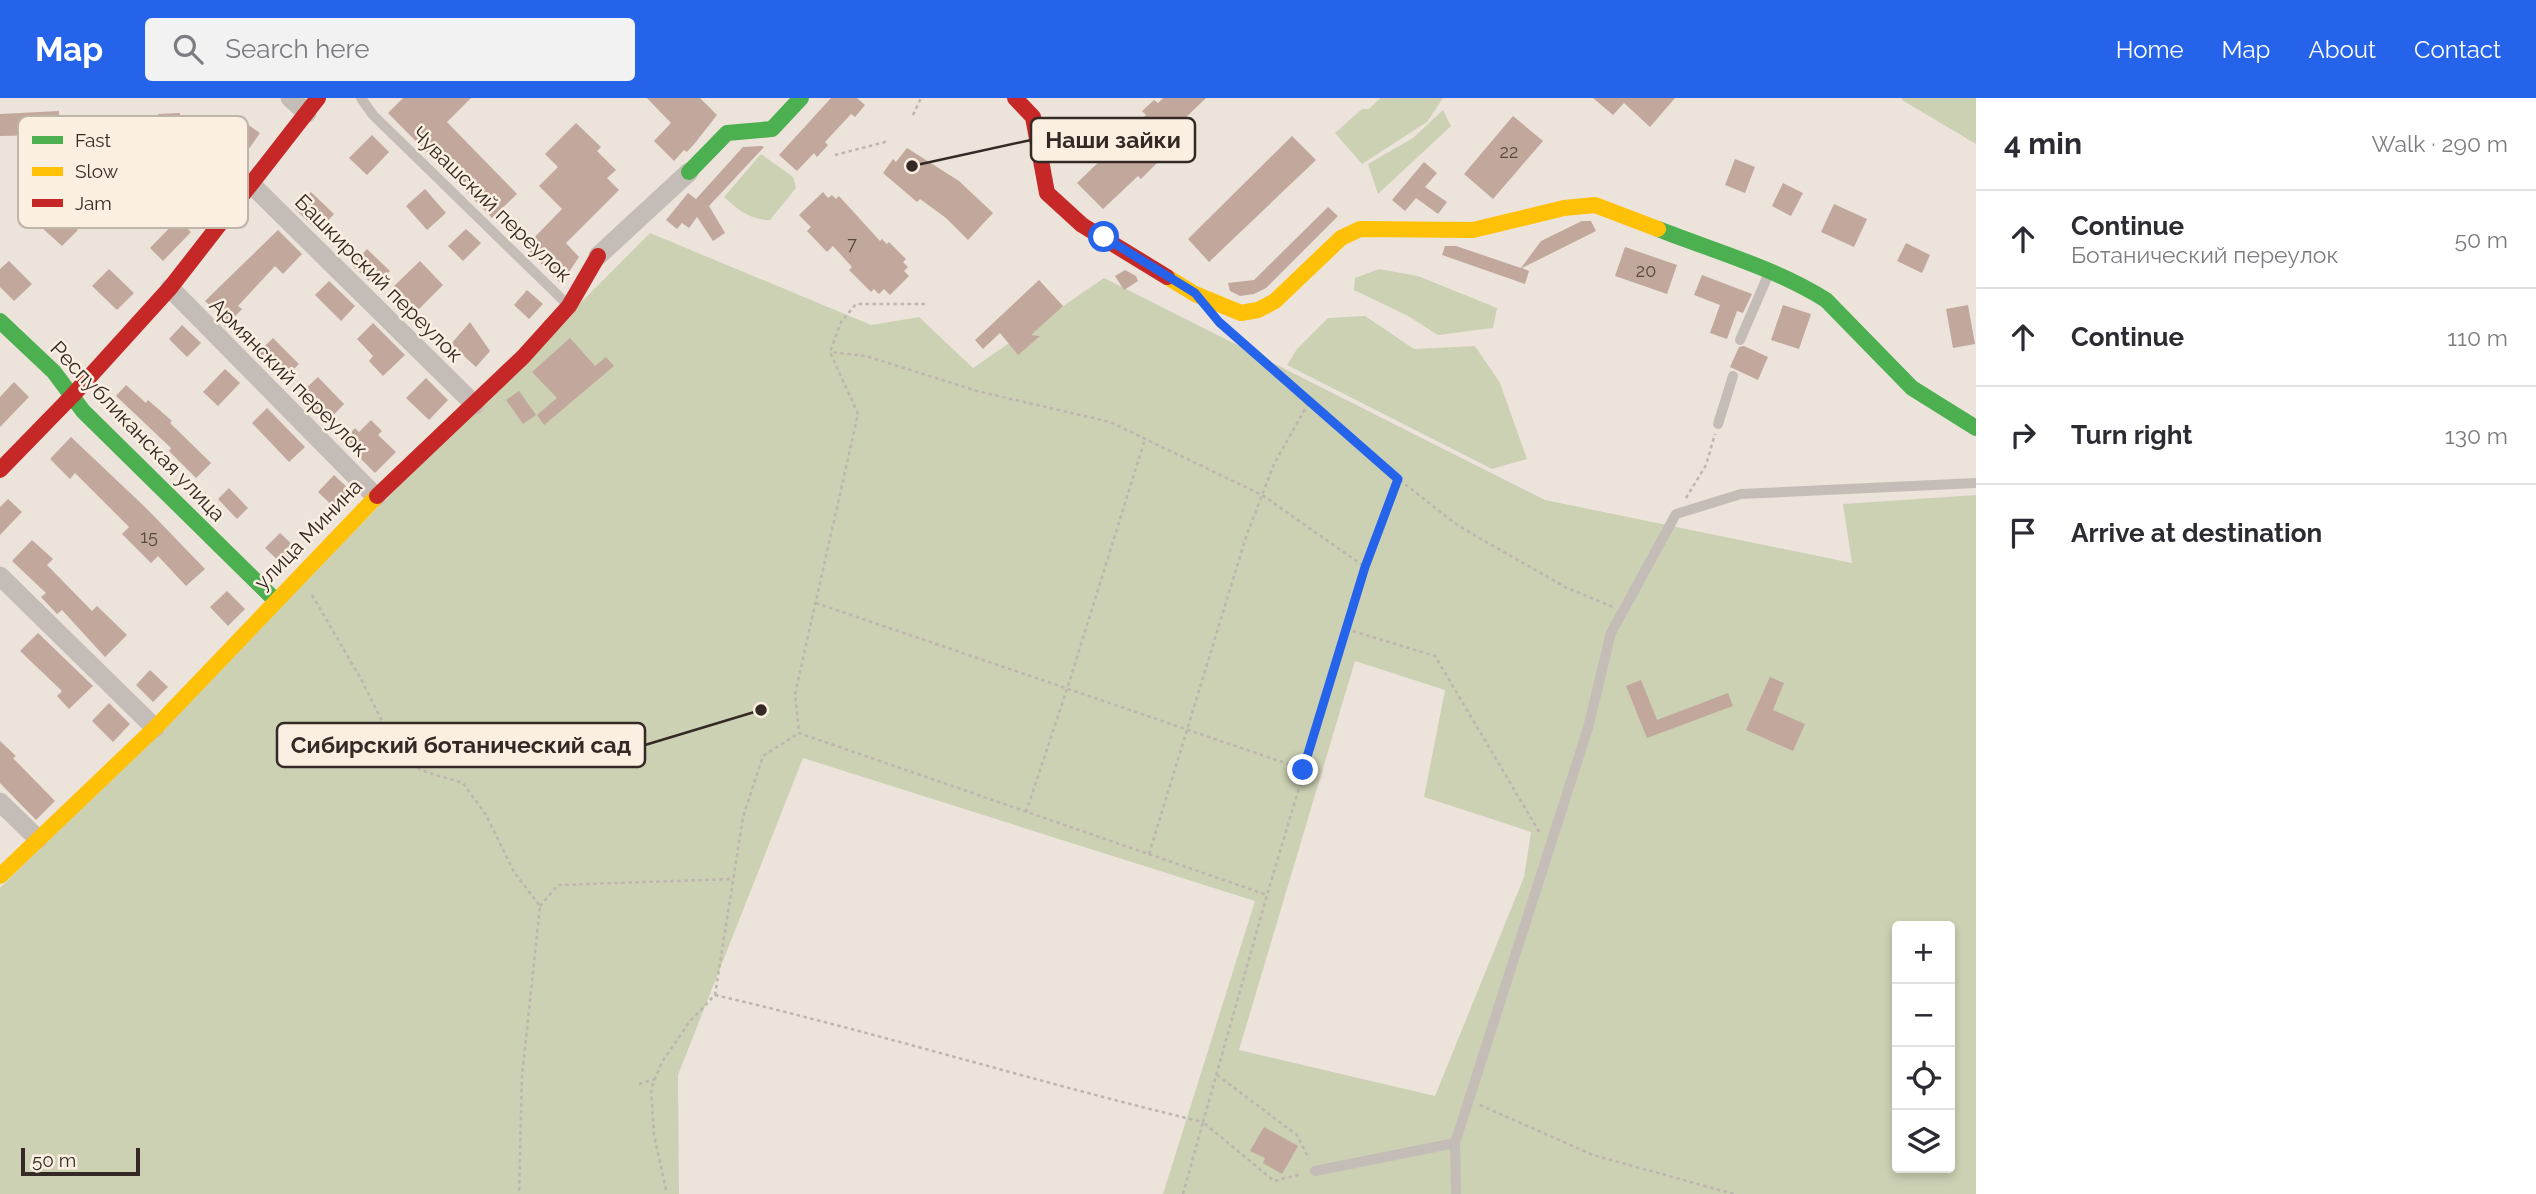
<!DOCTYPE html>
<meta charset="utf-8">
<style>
:root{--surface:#fff;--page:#f2f2f3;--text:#2b2b33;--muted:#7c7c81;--line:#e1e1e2;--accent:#2563eb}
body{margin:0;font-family:Raleway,sans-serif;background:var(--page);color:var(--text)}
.controls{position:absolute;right:21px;bottom:21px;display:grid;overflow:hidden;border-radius:7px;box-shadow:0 4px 10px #0003}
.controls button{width:63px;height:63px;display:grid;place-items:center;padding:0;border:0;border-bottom:2px solid var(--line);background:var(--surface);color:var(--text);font:35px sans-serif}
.scale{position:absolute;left:21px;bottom:18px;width:119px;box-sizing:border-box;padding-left:7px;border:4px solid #342924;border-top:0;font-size:19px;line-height:24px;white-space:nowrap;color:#342924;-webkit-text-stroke:5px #faefe1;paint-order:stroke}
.stop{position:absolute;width:21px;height:21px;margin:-16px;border:5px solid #2563eb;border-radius:50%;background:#fff}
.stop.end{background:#2563eb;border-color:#fff;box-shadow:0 2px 7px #0008}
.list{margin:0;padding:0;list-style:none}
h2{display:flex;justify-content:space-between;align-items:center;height:91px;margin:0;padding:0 28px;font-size:30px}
h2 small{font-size:23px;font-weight:400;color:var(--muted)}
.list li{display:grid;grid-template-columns:46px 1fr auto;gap:21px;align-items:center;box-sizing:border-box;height:98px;padding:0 28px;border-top:2px solid var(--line)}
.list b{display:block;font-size:26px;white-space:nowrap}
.list p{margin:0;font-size:23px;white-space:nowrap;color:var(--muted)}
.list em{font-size:23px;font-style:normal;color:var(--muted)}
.icon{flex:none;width:38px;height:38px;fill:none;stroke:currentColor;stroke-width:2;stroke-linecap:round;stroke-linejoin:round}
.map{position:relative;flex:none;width:1976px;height:1096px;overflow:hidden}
header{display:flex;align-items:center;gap:42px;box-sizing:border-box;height:98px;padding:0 35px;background:var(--accent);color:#fff}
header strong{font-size:33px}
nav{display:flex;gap:38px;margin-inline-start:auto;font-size:24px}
.search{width:490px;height:63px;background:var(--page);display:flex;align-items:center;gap:18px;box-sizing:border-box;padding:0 24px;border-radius:7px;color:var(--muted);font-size:26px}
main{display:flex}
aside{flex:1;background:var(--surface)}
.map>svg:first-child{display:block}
.green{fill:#ccd1b4;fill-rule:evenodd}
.building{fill:#c1a79c}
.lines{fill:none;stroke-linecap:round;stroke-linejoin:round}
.path{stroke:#bdb5ae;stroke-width:2.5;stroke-dasharray:3.5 3.5;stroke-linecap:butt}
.lane{stroke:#c4bcb6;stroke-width:10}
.street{stroke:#c4bcb6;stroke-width:19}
.fast{stroke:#4caf50;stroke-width:16}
.slow{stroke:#ffc107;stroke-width:16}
.jam{stroke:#c62828;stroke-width:16}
.route{stroke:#2563eb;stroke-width:9}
.labels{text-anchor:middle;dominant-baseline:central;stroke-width:5;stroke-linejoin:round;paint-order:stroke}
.number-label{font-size:18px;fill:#574842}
.street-label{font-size:21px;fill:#342924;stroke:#faefe1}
.key{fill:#faefe1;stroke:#bfb4a8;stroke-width:2}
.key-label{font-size:19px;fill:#342924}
.leader{fill:none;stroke:#342924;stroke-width:2.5}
.callout-dot{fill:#342924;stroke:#faefe1;stroke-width:2.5}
.callout{fill:#faefe1;stroke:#342924;stroke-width:2.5}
.callout-label{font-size:23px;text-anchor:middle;font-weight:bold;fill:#342924}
</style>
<header>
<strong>Map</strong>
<div class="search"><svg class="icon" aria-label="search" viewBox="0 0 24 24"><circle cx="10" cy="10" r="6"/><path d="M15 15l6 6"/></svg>Search here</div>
<nav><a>Home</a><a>Map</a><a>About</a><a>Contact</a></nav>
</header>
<main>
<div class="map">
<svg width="1976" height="1096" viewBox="0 0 1976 1096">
<rect width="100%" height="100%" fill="#ece4db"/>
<g class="green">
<polygon points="1380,0 1443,0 1427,24 1362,66 1335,35 1362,11 1369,11"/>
<polygon points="1902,0 1976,0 1976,46 1902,2"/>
<polygon points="1443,12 1451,28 1378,96 1368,66 1413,40"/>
<path d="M 761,56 L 793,79 L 796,90 L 770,122 C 750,122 738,112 724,99 Z"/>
<path d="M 650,135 L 871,227 L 919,219 L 973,270 L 1104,180 L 1545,402 L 1852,465 L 1843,406 L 1976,397 L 1976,1096 L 1163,1096 L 1255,803 L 803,660 L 678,977 L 679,1096 L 0,1096 L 0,790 ZM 1355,563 L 1445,592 L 1424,699 L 1531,734 L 1524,779 L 1435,998 L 1239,952 ZM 1897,828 L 1950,828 L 1950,1070 L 1897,1070 Z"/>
<polygon points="1379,171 1418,178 1497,210 1493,230 1438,237 1408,218 1354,192 1355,180"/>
<polygon points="1365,218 1414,251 1475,248 1500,285 1527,361 1492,371 1287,267 1297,251 1328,220"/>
</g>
<g class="building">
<polygon points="403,0 471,0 447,24 517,96 492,120 388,15"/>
<polygon points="647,0 700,0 717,17 695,45 687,54 684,52 674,63 654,43 671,25"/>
<polygon points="831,0 857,0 865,7 855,19 851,16 825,44 828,47 817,59 814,55 797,73 779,57"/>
<polygon points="1163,0 1206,0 1154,50 1160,55 1154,61 1157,65 1141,81 1138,78 1103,111 1077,85 1105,58 1110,63 1139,35 1133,29 1146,17 1142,13 1154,2 1158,5"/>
<polygon points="1593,0 1675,0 1650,29 1624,5 1613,17"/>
<polygon points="59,13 60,59 41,59 41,37 0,38 0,16"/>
<polygon points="180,15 180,38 158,38 158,16"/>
<polygon points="235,18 260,35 241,62 217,45"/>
<polygon points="1513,18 1543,43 1493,101 1464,76"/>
<polygon points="576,25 601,49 597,53 616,72 607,80 619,92 566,145 579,159 561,186 525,149 562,111 539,88 558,69 545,56"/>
<polygon points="372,37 389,54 367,77 349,60"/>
<polygon points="1292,38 1316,62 1209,164 1188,141"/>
<polygon points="762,48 764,49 709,108 725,135 713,143 697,119 689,130 682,125 677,131 666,122 688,95 696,101 743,49"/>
<polygon points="907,50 959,83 993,115 968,142 946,120 920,101 917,104 883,75 893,61 896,64"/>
<polygon points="1735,61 1755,69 1745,95 1725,87"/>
<polygon points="1424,64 1437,75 1425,89 1447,104 1438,116 1416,100 1405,113 1392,102"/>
<polygon points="1783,85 1803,95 1791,118 1772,108"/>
<polygon points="425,91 446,115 427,132 406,108"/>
<polygon points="311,94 334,116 318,133 295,111"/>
<polygon points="823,94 828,100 832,97 836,101 839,98 880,143 882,141 887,146 889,144 906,161 903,164 908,169 904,173 909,178 890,197 884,191 879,196 874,191 871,194 849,172 852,169 833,148 827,154 807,133 811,129 799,117"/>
<polygon points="1834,106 1867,121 1854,149 1821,134"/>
<polygon points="1328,109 1338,118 1266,190 1254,196 1240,198 1230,193 1228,185 1254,182"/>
<polygon points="55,111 78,132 62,148 40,128"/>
<polygon points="178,121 191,134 163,163 150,150"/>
<polygon points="1582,123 1591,123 1596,133 1522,170 1529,173 1525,186 1442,157 1445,148 1456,148 1521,170 1541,143"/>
<polygon points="466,131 481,145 463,163 448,148"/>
<polygon points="278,132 302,156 283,176 275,168 238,208 242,211 225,229 215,218 218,215 205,203"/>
<polygon points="1906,145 1930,157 1922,175 1897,163"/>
<polygon points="1625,149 1677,167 1667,196 1615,178"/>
<polygon points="367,151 390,173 375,189 352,167"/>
<polygon points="9,163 32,186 14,203 0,189 0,171"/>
<polygon points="420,163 443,187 418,212 394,188"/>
<polygon points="109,171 134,195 117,212 92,188"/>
<polygon points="1125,172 1136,178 1138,183 1124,192 1115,178"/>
<polygon points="1702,177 1752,196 1743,215 1737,213 1727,241 1710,235 1720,207 1694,197"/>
<polygon points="1039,182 1063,208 1031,237 1040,238 1018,257 1000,235 983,251 975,242"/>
<polygon points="329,183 355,208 341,223 315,197"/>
<polygon points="527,192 543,206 529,221 514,207"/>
<polygon points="1783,207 1811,216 1799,251 1771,242"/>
<polygon points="1968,207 1975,246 1953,250 1946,211"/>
<polygon points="470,224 490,253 476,269 451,246"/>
<polygon points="373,225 405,257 383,278 369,263 373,258 357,241"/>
<polygon points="182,227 201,245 187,259 169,241"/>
<polygon points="273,240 299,266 284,281 258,255"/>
<polygon points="570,240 595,268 606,259 614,268 544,327 537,317 557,300 532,274"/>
<polygon points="1744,248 1768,259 1758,282 1730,269 1739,249"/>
<polygon points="225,271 240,285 218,308 203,294"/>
<polygon points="318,279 344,306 327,324 299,297"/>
<polygon points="426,280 448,302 429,322 406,300"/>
<polygon points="14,284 29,299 0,329 0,299"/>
<polygon points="126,287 146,305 148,302 172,323 170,325 211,365 196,380 169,353 171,350 116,298"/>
<polygon points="519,293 536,317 523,326 506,302"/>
<polygon points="267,310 305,349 289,364 252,325"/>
<polygon points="371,322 382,333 378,337 396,354 375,375 343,343 355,330 359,334"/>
<polygon points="71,339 147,411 205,471 186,488 158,458 151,465 122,436 129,429 75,375 70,381 50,361"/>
<polygon points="334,377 354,396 338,413 318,394"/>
<polygon points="229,390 248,410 237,421 218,401"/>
<polygon points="8,401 22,414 0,437 0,409"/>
<polygon points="280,435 300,454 285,469 265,450"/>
<polygon points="32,442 53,461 47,467 92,513 97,508 127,537 105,559 62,512 57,516 41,499 46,495 12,463"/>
<polygon points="227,493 245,511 228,528 210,509"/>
<polygon points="38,535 93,588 69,611 57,598 62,593 20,553"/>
<polygon points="150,572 168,589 153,604 136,587"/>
<polygon points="1770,579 1784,585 1773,612 1805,626 1793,653 1746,632"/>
<polygon points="1641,582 1657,622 1728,595 1733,608 1647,640 1626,588"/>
<polygon points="109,605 130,626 113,644 92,623"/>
<polygon points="0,643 16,658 13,660 55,703 36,722 0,685"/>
<polygon points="1264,1029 1298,1048 1282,1076 1263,1065 1265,1060 1250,1053"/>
</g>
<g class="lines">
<g class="path">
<polyline points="913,17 921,0"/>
<polyline points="835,57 889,43"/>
<polyline points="925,206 856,206 841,224 830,254 858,316 795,596 799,635 1267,797"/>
<polyline points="1231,235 1310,302 1382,368 1457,427 1565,489 1613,509"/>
<polyline points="1686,400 1706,367 1715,336"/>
<polyline points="1365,469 1398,381"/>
<polyline points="312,497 361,581 386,631 420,672 463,685 486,717 514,774 540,808 522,978 519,1096"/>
<polyline points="816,505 1303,671"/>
<polyline points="1346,531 1435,558 1541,737"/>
<polyline points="1026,714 1067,591 1145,341"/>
<polyline points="1149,756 1246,439 1274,366 1310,302"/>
<polyline points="540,808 558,787 733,781"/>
<path d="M 715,897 C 879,935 1039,985 1203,1024 L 1267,797 L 1365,469 L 1262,397 L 1110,324 L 977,293 L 866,258 L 830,254"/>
<polyline points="1217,977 1297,1037 1309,1061"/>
<polyline points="639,986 655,981"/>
<polyline points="1480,1007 1593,1057 1734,1096"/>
<polyline points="666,1092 654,1037 651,991 662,964 690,923 715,897 743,719 763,658 799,635"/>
<polyline points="1183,1096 1203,1024 1274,1083 1302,1076"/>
</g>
<g class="lane">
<polyline points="361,0 373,17 568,207"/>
<polyline points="1740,242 1769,175"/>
<polyline points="1718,326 1733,278"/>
<polyline points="1315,1073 1455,1045"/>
<polyline points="1456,1096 1455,1045 1588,630 1611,535 1676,416 1741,396 1976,385"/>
</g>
<g class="street">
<polyline points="290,0 307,15"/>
<polyline points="252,87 475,307"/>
<polyline points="598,158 689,74"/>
<polyline points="170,190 376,399"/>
<polyline points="0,478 155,630"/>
<polyline points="0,704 38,741"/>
</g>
<g class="fast">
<polyline points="689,74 727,35 772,31 801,0"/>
<path d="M 1658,131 C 1714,153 1775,170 1826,202 L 1912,290 L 1976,330"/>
<polyline points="0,223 54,274 83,313 276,503"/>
</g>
<g class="slow">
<polyline points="1167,179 1195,196 1241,215 1258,212 1275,203 1341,140 1360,131 1473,132 1564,110 1595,107 1658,131"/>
<polyline points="0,778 155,630 377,398"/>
</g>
<g class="jam">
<polyline points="1015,0 1033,19 1047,95 1082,127 1167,179"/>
<polyline points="0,372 72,298 170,190 318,0"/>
<polyline points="377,398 523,259 569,208 598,158"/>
</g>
</g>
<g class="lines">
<polyline class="route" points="1104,139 1195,195 1219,224 1398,381 1365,469 1303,672"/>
</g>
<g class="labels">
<g class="number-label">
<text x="1509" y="53">22</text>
<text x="852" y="145">7</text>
<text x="1646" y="172">20</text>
<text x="149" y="438">15</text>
</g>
<g class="street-label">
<text transform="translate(492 106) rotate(44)">Чувашский переулок</text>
<text transform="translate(379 180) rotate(45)">Башкирский переулок</text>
<text transform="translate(289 279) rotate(45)">Армянский переулок</text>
<text transform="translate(138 333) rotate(46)">Республиканская улица</text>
<text transform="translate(308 436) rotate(-46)">улица Минина</text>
</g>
</g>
<rect x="18" y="18" width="230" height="112" rx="10" class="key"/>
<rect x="32" y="38" width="31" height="8" fill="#4caf50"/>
<rect x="32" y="69" width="31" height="9" fill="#ffc107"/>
<rect x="32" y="101" width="31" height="8" fill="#c62828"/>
<g class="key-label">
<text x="75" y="49">Fast</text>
<text x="75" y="80">Slow</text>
<text x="75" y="112">Jam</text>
</g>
<path class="leader" d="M912 68L1031 42M761 612L645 647"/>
<g class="callout-dot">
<circle cx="912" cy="68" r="7"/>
<circle cx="761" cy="612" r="7"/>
</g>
<g class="callout">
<rect x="1031" y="20" width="164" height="44" rx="7"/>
<rect x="277" y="625" width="368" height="44" rx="7"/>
</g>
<g class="callout-label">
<text x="1113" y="50">Наши зайки</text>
<text x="461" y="655">Сибирский ботанический сад</text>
</g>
</svg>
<div class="controls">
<button>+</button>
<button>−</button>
<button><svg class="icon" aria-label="locate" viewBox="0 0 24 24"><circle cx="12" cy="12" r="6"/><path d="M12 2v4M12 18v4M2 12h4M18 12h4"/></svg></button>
<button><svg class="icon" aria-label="layers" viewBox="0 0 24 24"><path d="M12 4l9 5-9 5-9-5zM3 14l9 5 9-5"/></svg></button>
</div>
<div class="scale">50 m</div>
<div class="stop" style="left:1104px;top:139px"></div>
<div class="stop end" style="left:1303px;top:672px"></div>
</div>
<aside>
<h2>4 min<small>Walk · 290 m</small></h2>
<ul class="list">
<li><svg class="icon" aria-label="ahead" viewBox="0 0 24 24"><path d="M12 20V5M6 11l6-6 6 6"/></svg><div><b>Continue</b><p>Ботанический переулок</p></div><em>50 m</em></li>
<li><svg class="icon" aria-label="ahead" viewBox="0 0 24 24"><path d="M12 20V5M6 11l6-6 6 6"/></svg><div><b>Continue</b></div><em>110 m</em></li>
<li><svg class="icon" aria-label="right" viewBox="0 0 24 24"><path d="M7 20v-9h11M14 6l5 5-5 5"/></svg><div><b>Turn right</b></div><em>130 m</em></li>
<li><svg class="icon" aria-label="arrive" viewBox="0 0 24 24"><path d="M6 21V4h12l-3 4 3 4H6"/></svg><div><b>Arrive at destination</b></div></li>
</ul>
</aside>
</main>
